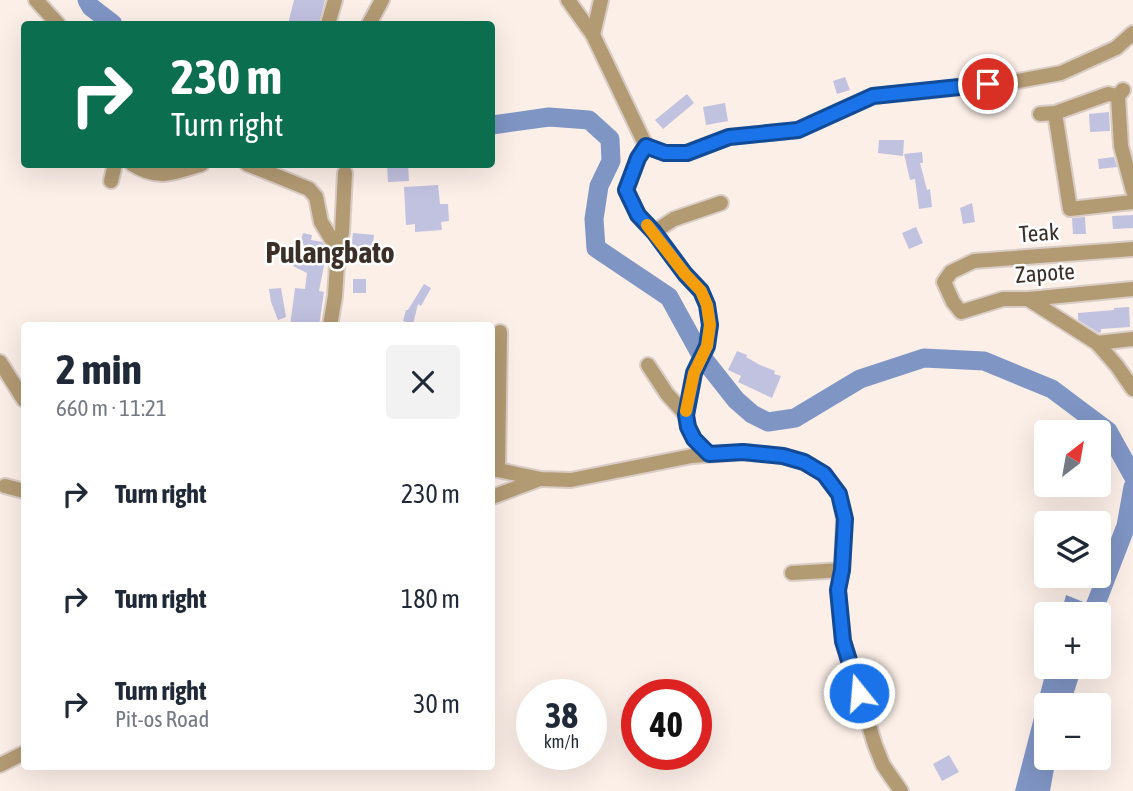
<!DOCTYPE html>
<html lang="en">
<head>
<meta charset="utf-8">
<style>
	:root { --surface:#fff; --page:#f2f2f3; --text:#1f2937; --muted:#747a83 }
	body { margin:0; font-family:"Asap Condensed",sans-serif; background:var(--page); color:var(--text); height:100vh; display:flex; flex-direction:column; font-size:26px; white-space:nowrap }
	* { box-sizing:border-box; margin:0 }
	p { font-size:23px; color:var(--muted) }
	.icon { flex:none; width:38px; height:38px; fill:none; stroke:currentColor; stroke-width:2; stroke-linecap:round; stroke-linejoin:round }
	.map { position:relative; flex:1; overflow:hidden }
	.sheet { position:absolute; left:21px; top:322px; width:474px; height:448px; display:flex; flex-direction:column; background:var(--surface); border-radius:7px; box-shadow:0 7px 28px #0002 }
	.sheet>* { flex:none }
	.guide { position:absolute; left:21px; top:21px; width:474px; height:147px; border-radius:7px; box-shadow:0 7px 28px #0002; background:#0b6e4f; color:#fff; overflow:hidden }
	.needle { width:46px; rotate:31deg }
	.controls { position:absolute; left:1034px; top:420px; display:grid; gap:14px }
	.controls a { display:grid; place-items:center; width:77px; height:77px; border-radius:7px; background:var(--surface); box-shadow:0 7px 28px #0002; font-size:35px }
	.speed { position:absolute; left:516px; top:679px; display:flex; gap:14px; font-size:35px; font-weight:700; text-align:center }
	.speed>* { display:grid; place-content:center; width:91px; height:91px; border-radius:50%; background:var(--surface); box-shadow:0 7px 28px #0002; line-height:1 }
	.speed small { font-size:18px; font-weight:400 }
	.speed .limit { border:10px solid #d22; background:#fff; color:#111 }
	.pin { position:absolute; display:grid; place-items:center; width:60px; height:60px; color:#fff; margin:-30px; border:4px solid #fff; border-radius:50%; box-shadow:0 2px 7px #0007 }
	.me { position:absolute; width:77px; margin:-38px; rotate:343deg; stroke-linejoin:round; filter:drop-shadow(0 0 5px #0008) }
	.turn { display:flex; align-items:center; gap:24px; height:147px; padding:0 35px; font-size:32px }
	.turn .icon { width:91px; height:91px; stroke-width:2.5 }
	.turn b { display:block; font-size:49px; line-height:60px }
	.round { display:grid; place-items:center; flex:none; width:74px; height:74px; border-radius:7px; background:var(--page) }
	.head { display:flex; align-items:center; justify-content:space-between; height:119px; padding:0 35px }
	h1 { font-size:42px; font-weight:700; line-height:52px }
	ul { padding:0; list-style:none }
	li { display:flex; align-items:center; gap:21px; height:105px; padding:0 35px }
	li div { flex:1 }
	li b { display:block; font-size:26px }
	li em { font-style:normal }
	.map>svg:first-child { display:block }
</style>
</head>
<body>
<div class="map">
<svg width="1133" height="791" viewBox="0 0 1133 791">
	<rect width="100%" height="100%" fill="#fcefe8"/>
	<g fill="#7f95c4">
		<polygon points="1066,595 1101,609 1099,616 1099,614 1061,614"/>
		<polygon points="1047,667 1082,667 1070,705 1046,705 1046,758 1056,758 1050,791 1015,791"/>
	</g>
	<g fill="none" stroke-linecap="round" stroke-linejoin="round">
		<g stroke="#7f95c4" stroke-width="19">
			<polyline points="87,0 91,7 113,24"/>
			<polyline points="492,125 549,117 589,120 610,139 611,161 599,186 594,219 596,248 669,297 702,357 736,400 752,414 768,422 795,418 860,379 924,358 984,361 1052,389 1108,431 1133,476"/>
			<polyline points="1092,614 1126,526 1133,487"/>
		</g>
	</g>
	<g fill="#c1c1e0">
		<polygon points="294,0 325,0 319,24 288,24"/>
		<polygon points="845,77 850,90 837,94 833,81"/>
		<polygon points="687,94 694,103 663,129 655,120"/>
		<polygon points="725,103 728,121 706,125 703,107"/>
		<polygon points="1109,112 1110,131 1090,132 1089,114"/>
		<polygon points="879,140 904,140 903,156 878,153"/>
		<polygon points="922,152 923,163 920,163 927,190 930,189 932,207 919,209 915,179 910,180 904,154"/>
		<polygon points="1114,157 1117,167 1099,169 1098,159"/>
		<polygon points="408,164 409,181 388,182 387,165"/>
		<polygon points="438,185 440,204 448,204 449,221 441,222 442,230 415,232 415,224 406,225 404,187"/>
		<polygon points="972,203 975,222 963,224 960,208"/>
		<polygon points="1133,215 1133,228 1113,229 1112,216"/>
		<polygon points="1085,217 1086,234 1073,234 1072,218"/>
		<polygon points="916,227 923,243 909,249 902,233"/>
		<polygon points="303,233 312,235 311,240 322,242 327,250 319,291 324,292 319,326 290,326 295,288 305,289 307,273 293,266 304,244 300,243"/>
		<polygon points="353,233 374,235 372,251 369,251 367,264 356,263 358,249 351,249"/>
		<rect x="353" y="279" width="13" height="14"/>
		<polygon points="424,284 431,288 421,306 418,304 413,324 403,321 406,310 408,310"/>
		<polygon points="281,288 286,317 278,320 271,302 269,289"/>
		<polygon points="1129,307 1130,327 1101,329 1101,332 1099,333 1078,320 1078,313 1114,310 1114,308"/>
		<polygon points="737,351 747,355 746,357 760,365 775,371 774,374 781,376 772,398 738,382 741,376 728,370"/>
		<polygon points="949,755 959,772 942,781 933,764"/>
	</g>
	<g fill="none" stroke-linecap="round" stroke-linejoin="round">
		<g stroke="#d9ccc5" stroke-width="18">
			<g id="minor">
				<polyline points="36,0 58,24"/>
				<polyline points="568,0 593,35 646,146"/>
				<polyline points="328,24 335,0"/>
				<polyline points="369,24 382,0"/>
				<polyline points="593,35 601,0"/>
				<polyline points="1118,96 1121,146 1133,191"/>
				<polyline points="1055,113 1070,209 1133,202"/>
				<polyline points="1040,114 1055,113 1108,94 1118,96 1123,90"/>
				<polyline points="646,146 665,153 687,153 729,137 798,130 873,96 1013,82 1061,73 1116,48 1133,33"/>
				<polyline points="646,146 638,158 626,190 638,215 654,232 685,274 701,291 707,305 710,325 707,346 694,373 686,415 688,427 694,439 709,454"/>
				<path d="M132,164C159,181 174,173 202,164"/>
				<polyline points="247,164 309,189 316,197 321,222 338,250"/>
				<polyline points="111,181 115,164"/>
				<polyline points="654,232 674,219 721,203"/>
				<polyline points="1133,249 974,261 951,272 944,282 953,302 961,312 1003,299 1028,299 1133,289"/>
				<polyline points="1028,299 1097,343 1117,366 1133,389"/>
				<polyline points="330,326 335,296 338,250 342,232 345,173"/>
				<polyline points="1097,343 1133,339"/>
				<polyline points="0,362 24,400"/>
				<polyline points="648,365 667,394 686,415"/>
				<polyline points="492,466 498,470 541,479 571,480 692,456 743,452 783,456 804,462 824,474 839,494 844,519 842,570 838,590 843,641 875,745 883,765 901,791"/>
				<polyline points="498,470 500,332"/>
				<polyline points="5,486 24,491"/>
				<polyline points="492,497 540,479"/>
				<polyline points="792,573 842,570"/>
				<polyline points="0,765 24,753"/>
			</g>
		</g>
		<use href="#minor" stroke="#b29a73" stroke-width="14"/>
	</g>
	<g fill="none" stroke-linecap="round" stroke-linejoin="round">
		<g stroke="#114b97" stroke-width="18">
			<polyline id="route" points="859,693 843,641 838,590 842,570 845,519 839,494 824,474 804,462 783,456 743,452 709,454 694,439 688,427 686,415 694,373 707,346 710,325 707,305 701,291 685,274 654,232 638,215 626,190 638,158 646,146 665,153 687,153 729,137 798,130 873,96 988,84"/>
		</g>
		<use href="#route" stroke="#1a73e8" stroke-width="12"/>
		<polyline stroke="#f59e0b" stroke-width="12" points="647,225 685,274 701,291 707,305 710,325 707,346 694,373 686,411"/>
	</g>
	<g text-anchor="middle" stroke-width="5" stroke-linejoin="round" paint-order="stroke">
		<g font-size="23" fill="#3b2f28" stroke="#fff">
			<text transform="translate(1039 233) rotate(-4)" y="8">Teak</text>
			<text transform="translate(1045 273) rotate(-4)" y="8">Zapote</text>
		</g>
		<g font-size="30" font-weight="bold" fill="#3b2f28" stroke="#fff">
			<text x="330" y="263">Pulangbato</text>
		</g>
	</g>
</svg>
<div class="controls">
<a><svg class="needle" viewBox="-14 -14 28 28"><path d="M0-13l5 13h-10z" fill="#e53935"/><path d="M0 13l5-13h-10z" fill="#747a83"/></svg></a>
<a><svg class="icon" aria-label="layers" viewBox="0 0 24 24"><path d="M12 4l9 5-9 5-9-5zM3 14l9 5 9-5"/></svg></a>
<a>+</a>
<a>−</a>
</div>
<div class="speed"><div>38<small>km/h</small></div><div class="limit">40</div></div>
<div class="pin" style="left:988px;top:84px;background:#d93025"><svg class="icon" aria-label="arrive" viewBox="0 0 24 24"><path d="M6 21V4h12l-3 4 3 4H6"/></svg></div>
<svg class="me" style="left:859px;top:693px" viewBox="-20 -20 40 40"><circle r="17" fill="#1a73e8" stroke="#fff" stroke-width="3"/><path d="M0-11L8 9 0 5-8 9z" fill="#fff"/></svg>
<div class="guide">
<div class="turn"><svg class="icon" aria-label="right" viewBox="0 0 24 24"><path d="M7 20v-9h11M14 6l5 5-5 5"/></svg><div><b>230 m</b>Turn right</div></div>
</div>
<section class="sheet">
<div class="head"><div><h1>2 min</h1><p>660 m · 11:21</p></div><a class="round"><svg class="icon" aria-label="close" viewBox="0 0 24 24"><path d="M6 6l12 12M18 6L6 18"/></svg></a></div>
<ul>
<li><svg class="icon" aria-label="right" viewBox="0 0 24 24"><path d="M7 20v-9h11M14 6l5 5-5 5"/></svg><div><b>Turn right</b></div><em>230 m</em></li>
<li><svg class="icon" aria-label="right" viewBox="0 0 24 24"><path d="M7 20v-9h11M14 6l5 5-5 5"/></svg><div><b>Turn right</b></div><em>180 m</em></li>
<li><svg class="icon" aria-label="right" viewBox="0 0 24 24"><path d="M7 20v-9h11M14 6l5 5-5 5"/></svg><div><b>Turn right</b><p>Pit-os Road</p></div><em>30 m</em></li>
</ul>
</section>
</div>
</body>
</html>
